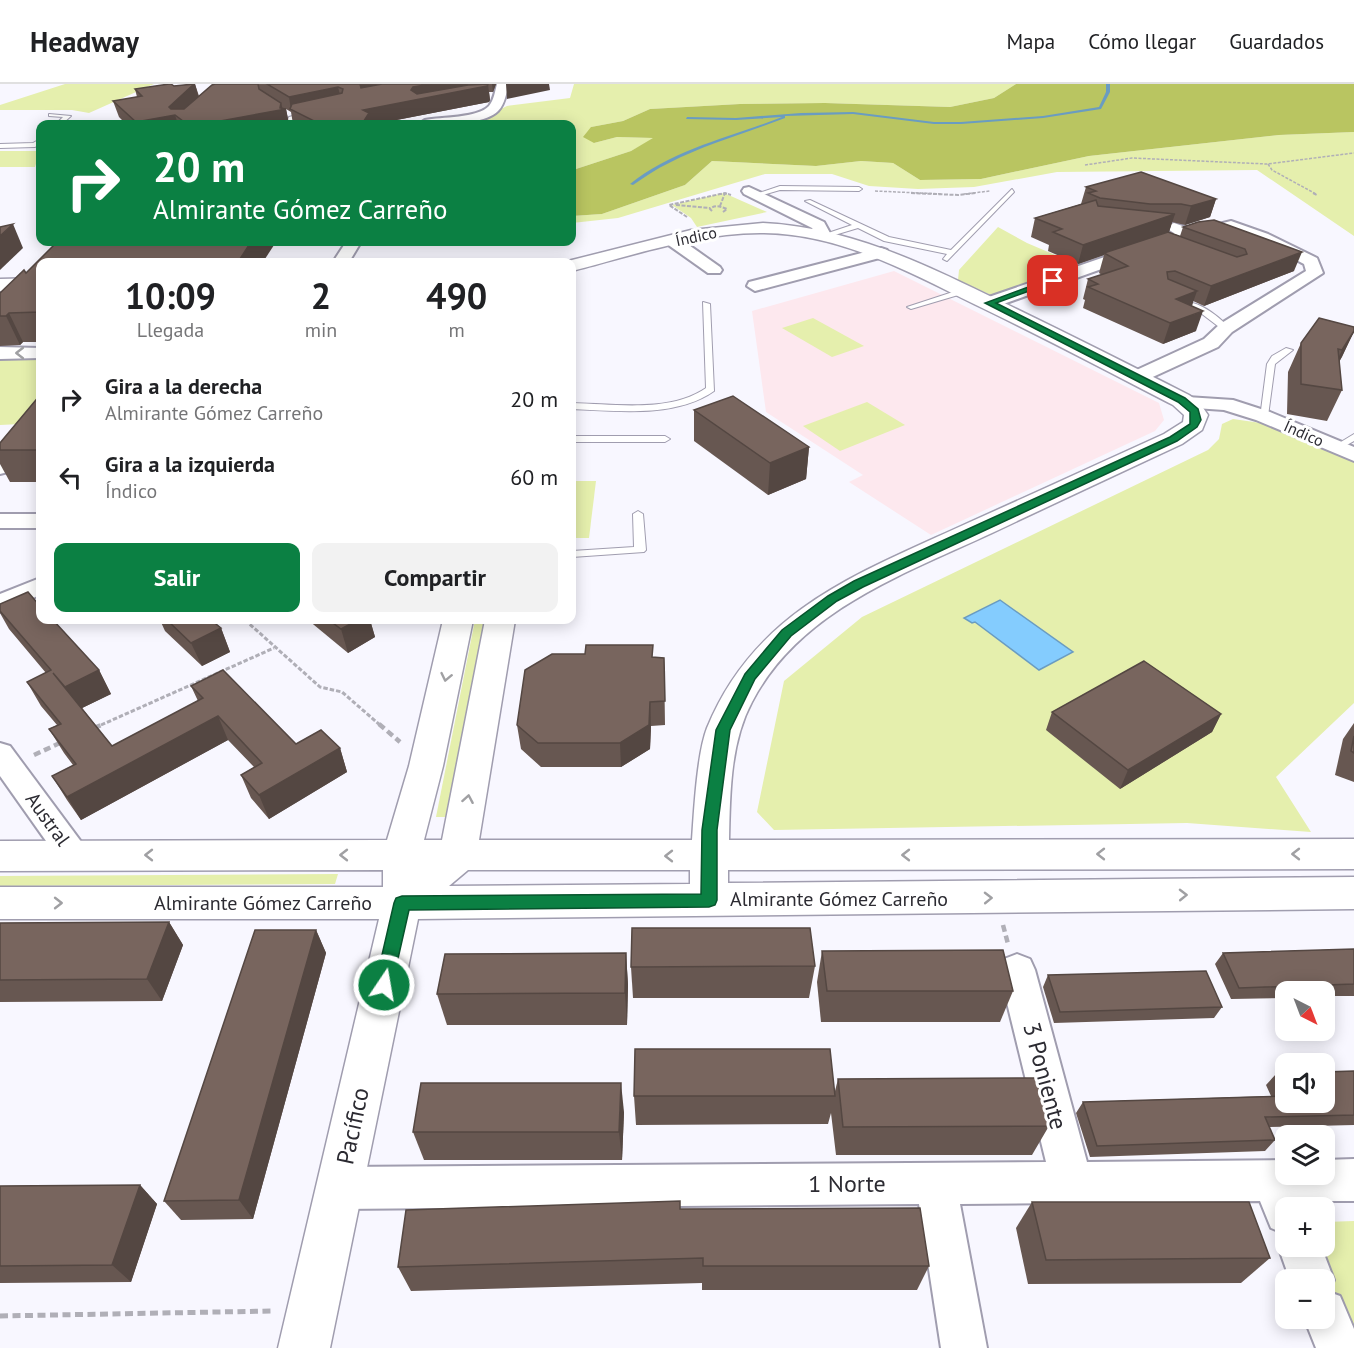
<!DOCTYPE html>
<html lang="es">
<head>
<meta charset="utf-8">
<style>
	:root { --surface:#fff; --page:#f2f2f2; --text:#202124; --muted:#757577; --line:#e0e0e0; --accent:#0b8043 }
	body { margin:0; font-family:"PT Sans",sans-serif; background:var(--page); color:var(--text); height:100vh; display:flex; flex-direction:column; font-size:22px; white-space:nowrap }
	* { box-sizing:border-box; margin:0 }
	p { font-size:20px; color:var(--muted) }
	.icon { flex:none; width:33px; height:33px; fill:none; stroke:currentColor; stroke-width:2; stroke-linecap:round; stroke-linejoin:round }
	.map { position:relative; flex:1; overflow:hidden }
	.panel { position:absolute; left:36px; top:174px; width:540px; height:366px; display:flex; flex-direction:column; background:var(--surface); border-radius:12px; box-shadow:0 3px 15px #0003 }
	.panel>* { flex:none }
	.guide { position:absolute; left:36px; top:36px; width:540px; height:126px; border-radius:12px; box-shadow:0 3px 15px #0003; background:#0b8043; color:#fff; overflow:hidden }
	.needle { width:39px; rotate:138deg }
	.fabs { position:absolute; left:1275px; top:897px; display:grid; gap:12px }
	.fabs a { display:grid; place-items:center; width:60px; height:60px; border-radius:12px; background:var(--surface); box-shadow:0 3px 15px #0003; font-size:30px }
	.pin { position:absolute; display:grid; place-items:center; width:51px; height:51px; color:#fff; margin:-26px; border-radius:12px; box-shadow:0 3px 9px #0006 }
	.me { position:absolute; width:66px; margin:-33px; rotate:12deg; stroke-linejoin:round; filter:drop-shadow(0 0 4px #0008) }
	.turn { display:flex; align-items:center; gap:21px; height:126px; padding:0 18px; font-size:27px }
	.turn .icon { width:78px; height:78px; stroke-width:2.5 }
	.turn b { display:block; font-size:42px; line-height:51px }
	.eta { display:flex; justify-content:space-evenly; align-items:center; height:102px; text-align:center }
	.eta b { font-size:36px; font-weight:800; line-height:42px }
	.cta { display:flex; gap:12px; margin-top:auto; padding:12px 18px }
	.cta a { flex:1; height:69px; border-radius:12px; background:var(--accent); color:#fff; font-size:24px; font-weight:800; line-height:69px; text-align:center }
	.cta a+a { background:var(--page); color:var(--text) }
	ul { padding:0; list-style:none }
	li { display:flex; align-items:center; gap:18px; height:78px; padding:0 18px }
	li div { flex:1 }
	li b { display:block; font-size:22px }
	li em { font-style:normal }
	header { display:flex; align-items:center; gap:36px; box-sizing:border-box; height:84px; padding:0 30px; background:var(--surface); border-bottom:2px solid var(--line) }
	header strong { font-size:28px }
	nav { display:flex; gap:33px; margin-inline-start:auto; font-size:21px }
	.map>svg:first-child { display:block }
</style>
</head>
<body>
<header>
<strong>Headway</strong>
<nav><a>Mapa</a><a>Cómo llegar</a><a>Guardados</a></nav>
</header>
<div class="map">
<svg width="1354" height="1264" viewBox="0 0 1354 1264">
	<rect width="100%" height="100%" fill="#f8f7ff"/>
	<polygon fill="#fde8ee" points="894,187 1159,319 1164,336 1155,347 931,451 849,398 863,391 766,328 752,227"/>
	<g fill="#e5efad">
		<polygon points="65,0 154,0 89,29 72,26 0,26 0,21"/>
		<polygon points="574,0 1016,0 994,14 950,23 825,19 740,20 650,25 623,37 591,43 594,59 617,53 655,54 631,67 576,85 572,92 572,40 436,40 491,30 507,22 570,14"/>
		<polygon points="1354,48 1354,152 1257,86 1057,88 974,103 918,105 869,102 832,90 765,90 618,134 572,139 572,132 602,130 685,101 712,77 816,82 861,77 893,79 920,96 981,95 1089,72 1279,51"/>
		<polygon points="0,67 40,67 35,83 0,83"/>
		<polygon points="724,109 767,128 697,143 691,134 672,121"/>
		<polygon points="998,143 1027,159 1081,182 993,212 958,196 959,186"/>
		<polygon points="813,234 864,262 832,273 782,244"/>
		<polygon points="0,275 40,275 40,317 21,340 0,341"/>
		<polygon points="867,318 905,341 840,367 803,342"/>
		<polygon points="1233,335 1261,339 1354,378 1354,619 1276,693 1311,748 1187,739 774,746 757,728 784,597 862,533 1208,366 1219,355 1222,340"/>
		<polygon points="572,397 596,397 589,454 572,454"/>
		<polygon points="475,536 486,536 449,733 436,733"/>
		<polygon points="338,790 335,800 0,802 0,792"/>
		<polygon points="1354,1137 1354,1260 1314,1163 1324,1162 1325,1138"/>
	</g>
	<polygon fill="#b9c561" points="1016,0 1354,0 1354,48 1279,51 1089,72 981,95 920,96 893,79 861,77 816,82 712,77 685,101 602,130 572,132 572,92 576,85 631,67 653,54 617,53 594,59 583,53 591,43 623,37 650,25 740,20 825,19 950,23 994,14"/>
	<polygon fill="#84ccfe" stroke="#6a9cc1" stroke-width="1.5" points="1000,516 1073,568 1039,586 975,538 972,539 964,534"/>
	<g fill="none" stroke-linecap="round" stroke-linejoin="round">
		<path fill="#6a9cc1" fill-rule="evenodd" d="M1106,0H1110V8L1101,25L1043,34L961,40H934L853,30L785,32V34C747,49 706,60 669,79C656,85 645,93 633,101L630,100C673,65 731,53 782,33L736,36L686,35L687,33L736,34L801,29L853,28L934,38H961L1043,32L1099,23L1106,8Z"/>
		<g stroke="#a09daf" stroke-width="2">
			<g id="lane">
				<polygon points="308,28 310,31 294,35 292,40 286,40 289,33"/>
				<polygon points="49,30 71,32 62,40 56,40 63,33 49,32"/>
				<polygon points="40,55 40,60 35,63 0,64 0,60 33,59"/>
				<polygon points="780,102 859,103 862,105 859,107 780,106 756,113 753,111"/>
				<polygon points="1012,105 1014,108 947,177 943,175 947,170 884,157 858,144 828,153 828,149 852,141 805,117 810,116 889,153 951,166"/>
				<polygon points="962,205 966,207 965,209 911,225 907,223"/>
				<path d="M703,218L710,220L714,307C676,334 617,327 572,325V319C614,320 670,329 706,304Z"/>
				<path d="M1184,218C1200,217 1219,233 1230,244L1223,246L1202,230L1184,222Z"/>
				<polygon points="1286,264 1293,266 1275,280 1268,332 1260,334 1267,280 1272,272"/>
				<polygon points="1354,350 1354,357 1336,367 1331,364"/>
				<polygon points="572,352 665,352 670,355 665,358 572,358"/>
				<polygon points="638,427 643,430 646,466 644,468 572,473 572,467 634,463 633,430"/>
			</g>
		</g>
		<g stroke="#a09daf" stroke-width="4">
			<g id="street">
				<path d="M497,0H509C506,9 505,20 498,27C484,41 438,42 419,40L425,36C441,33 478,34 489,22C494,16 495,7 497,0Z"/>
				<polygon points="749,103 824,138 830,149 827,152 817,152 812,144 744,110 742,107 744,104"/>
				<path d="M1231,137L1268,150L1317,174L1323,189L1232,248L1218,263L1144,297H1130L1127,293L1130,289L1204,255L1220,240L1306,187L1304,180C1283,169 1254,150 1231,147C1219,146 1207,155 1194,152L995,223H983L980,219L983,215L1174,149L1166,144L1169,141L1174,139L1194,146Z"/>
				<polygon points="673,152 679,154 720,183 722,186 720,189 708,189 667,160 665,157"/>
				<polygon points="346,158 361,158 349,178 333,178"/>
				<polygon points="881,164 887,166 889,169 887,172 755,207 747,202 749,198"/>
				<polygon points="0,263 40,264 40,274 0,275"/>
				<polygon points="1187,313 1233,316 1270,328 1354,363 1354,377 1256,336 1224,326 1180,323 1177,319 1180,315"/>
				<polygon points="40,324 40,343 8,388 0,390 0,368 33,326"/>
				<rect x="0" y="430" width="40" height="14"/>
				<polygon points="40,494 40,511 0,528 0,510"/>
				<polygon points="0,659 10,662 85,763 90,772 85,781 74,785 63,781 0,692"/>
				<polygon points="1017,870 1030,875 1035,886 1087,1078 1286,1076 1286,1090 1324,1090 1324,1076 1354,1075 1354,1117 1302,1117 1305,1124 1286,1124 1286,1162 1321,1162 1334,1196 1329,1208 1340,1212 1354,1245 1354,1264 1316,1264 1304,1234 1324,1234 1324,1196 1290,1196 1278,1162 1283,1149 1271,1144 1260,1117 960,1120 987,1264 941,1264 919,1120 339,1125 324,1119 318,1104 324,1089 339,1083 1046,1078 999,886 1004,875"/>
			</g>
		</g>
		<g stroke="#a09daf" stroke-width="3">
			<g id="secondary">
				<path d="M763,139C849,143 924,180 1000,217C1064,248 1126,279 1189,311L1199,318L1208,331L1202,346L1182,360C1118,390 1055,419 992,449C904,490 800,526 752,618C730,659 730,711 729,756L1354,755V785L728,786V799L1354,793V825L418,835L330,1264H278L379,835H0V803H383V786L0,787V757L387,756L409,682L443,536H473L443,682L424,756H442L485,536H515L479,756H692C694,727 697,670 707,644C756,524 862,488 970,438C1035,409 1100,379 1164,350L1183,338L1184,331L1173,321C1107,287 1041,252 974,220C907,187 840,150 764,149C699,148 635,171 572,187V178H564L691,146ZM468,786H690V800L449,802Z"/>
				<polygon points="40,194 40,206 0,207 0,195"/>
			</g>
		</g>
		<g stroke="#b0afb7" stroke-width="1.5" stroke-dasharray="3 1.5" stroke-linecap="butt">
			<polyline points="1268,80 1272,86 1316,110"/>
			<polyline points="1085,81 1132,74 1267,80 1354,69"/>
			<polyline points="875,107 942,110"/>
			<polyline points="719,110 729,110"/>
			<polyline points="964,110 990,107"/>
		</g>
		<g stroke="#b0afb7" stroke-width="2" stroke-dasharray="4 1.5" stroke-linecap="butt">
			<polyline points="911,109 958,111 976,109"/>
			<polyline points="1313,109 1317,111"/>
			<polyline points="676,121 710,124"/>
			<polyline points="720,122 725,109"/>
			<path d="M712,127L710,125C715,120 721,123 727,125L723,128"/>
			<polyline points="687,133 669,121 725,109 731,111"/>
		</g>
		<g stroke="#b0afb7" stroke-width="3" stroke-dasharray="4.5 2" stroke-linecap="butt">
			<polyline points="245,536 320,603 342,608 380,641"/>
			<polyline points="101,641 274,564"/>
		</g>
		<g stroke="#b0afb7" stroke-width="4.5" stroke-dasharray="7 4" stroke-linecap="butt">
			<polyline points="379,640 400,658"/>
			<polyline points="94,644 104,640"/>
			<polyline points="34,671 62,658"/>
			<polyline points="1003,841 1008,860"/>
		</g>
		<polyline stroke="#b0afb7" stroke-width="5" stroke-dasharray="8 4.5" stroke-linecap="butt" points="0,1232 272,1227"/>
		<use href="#lane" fill="#fff" fill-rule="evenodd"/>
		<use href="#street" fill="#fff" fill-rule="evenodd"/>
		<use href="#secondary" fill="#fff" fill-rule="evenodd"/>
	</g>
	<g fill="#675751">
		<polygon points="195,0 199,12 215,0 496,0 493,8 489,8 490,16 489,18 376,40 293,40 291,28 286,25 289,40 126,40 119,33 113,17 137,13 135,5"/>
		<polygon points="1086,103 1216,115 1210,133 1185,141 1172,138 1169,148 1180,152 1183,143 1198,138 1294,187 1204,222 1193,217 1192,222 1196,247 1163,260 1083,224 1085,216 1083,215 1088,195 1102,191 1099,189 1104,171 1078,180 1048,167 1049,161 1031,153 1035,134 1081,120"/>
		<polygon points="40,178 40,258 23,258 20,261 0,262 0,209"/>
		<polygon points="1354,243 1354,248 1339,278 1342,306 1327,337 1287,330 1288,288 1301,259"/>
		<polygon points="40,311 40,398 10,398 0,380 0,359"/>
		<polygon points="694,326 809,363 806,395 768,411 694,357"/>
		<polygon points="0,520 99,586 111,610 82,624 112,662 198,617 191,602 296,660 340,664 347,688 269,735 251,714 241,691 254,683 228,656 81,736 67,716 52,692 73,681 64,669 49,645 57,641 41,622 27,598 46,589 9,545 0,529"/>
		<polygon points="160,536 211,536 221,544 230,568 202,582 165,547"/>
		<polygon points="308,536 370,536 375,553 348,569"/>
		<polygon points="653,573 664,574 665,641 651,642 650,665 621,683 541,683 521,665 517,641"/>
		<polygon points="1052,628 1221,630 1212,648 1120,705 1046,646"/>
		<polygon points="1354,639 1354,698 1335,691 1343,655"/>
		<polygon points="169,838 183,861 162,917 0,918 0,839"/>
		<polygon points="316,846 326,869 253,1135 181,1136 164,1117"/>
		<polygon points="1354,865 1354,912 1324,912 1324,908 1286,908 1286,914 1231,915 1215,880 1223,869"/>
		<polygon points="822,867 1013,907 1000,938 821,938 817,898"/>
		<polygon points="626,869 628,901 627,941 447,941 437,910"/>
		<polygon points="815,882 809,914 633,914 631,883"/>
		<polygon points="1048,891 1222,923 1214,934 1054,939 1043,903"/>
		<polygon points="1354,987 1354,1041 1269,1043 1275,1056 1265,1067 1090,1073 1076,1029 1083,1018 1271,1012 1266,1001 1276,990"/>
		<polygon points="838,995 1049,1042 1032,1071 836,1071 831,1029 828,1040 636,1041 634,1012 835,1007"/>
		<polygon points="624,1028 622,1076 424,1076 413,1048"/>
		<polygon points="140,1101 157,1120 131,1198 0,1199 0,1102"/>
		<polygon points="1032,1118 1270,1174 1241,1199 1028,1200 1016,1144"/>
		<polygon points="680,1125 929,1182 917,1206 702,1206 702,1199 411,1207 398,1183"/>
	</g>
	<g fill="#544742">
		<polygon points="194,0 195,0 199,15 175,31 178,40 137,40 136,38 169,23"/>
		<polygon points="360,0 394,0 362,15"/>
		<polygon points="431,0 468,0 469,5 488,0 490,16 489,18 376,40 362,40 363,26 411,6 413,3"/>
		<polygon points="492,0 496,0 493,8"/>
		<polygon points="506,0 549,0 550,6 507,15"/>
		<polygon points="338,3 342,19 291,26 289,13"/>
		<polygon points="281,19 283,26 286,25 289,40 204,40 280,24"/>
		<polygon points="1216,115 1210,133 1185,141 1191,122"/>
		<polygon points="1175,130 1169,148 1104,169 1104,171 1078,180 1083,161"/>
		<polygon points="13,140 23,164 0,186 0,152"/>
		<polygon points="251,158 276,158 263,178 238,178"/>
		<polygon points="1302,168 1294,187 1204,222 1211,202"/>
		<polygon points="1197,207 1190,227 1176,215"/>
		<polygon points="1203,227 1196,247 1163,260 1170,239"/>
		<polygon points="9,229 23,258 20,261 6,232"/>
		<polygon points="1354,247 1342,273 1328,296 1342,266"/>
		<polygon points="809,363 806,395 768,411 770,379"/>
		<polygon points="358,536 370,536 375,553 348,569 341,545"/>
		<polygon points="221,544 230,568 202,582 191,559"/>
		<polygon points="99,586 111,610 78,626 65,603"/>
		<polygon points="650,618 651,642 650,665 621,683 620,659"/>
		<polygon points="1221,630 1212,648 1120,705 1128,686"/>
		<polygon points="218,632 228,656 81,736 67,713"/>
		<polygon points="340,664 347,688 269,735 259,711"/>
		<polygon points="169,838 183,861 162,917 147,895"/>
		<polygon points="316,846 326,869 253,1135 239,1116"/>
		<polygon points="626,869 628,901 627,941 625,909"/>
		<polygon points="621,999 624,1028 622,1076 619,1048"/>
		<polygon points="140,1101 157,1120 131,1198 112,1181"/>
	</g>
	<g fill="#78655e" stroke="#544742" stroke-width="1.5">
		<polygon points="169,0 171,0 174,2 194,0 169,23 171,25 184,25 212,1 215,0 258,0 259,5 281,19 280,24 286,25 204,40 187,40 175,31 136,38 113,17 142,12 135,5"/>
		<polygon points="267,0 360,0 361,4 382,0 431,0 413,3 411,6 417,10 468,1 488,0 487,2 363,26 369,29 362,40 320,40 290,25 292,20 342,9 343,5 338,3 289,13"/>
		<polygon points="1141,88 1216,115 1191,122 1181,120 1150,120 1100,114 1088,109 1096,107 1086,103"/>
		<polygon points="1096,116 1098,122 1175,130 1083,161 1053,148 1062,145 1035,134"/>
		<polygon points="1214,136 1302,168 1211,202 1175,187 1167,188 1168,195 1197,207 1176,215 1203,227 1170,239 1088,203 1098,200 1088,195 1128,182 1104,169 1168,148 1237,173 1247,170 1245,165 1183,143 1198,138"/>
		<polygon points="13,140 0,152 0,143"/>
		<polygon points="57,158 251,158 238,178 40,178 40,228 9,229 6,232 0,232 0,209 24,186 26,189"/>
		<polygon points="1319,234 1354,243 1354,247 1342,266 1338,265 1342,306 1301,300 1301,259"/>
		<polygon points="40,311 40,366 0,366 0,359"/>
		<polygon points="733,312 809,363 770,379 694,326"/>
		<polygon points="28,508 40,522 40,536 53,536 99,586 65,603 53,589 112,662 203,614 191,602 223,586 296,660 321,646 340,664 259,711 241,691 262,679 218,632 67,713 52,692 76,680 49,645 61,640 27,598 51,586 0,527 0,520"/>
		<polygon points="167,536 211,536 221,544 191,559"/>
		<polygon points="329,536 358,536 341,545"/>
		<polygon points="586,561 653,561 652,573 664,574 665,617 650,618 649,641 620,659 538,659 517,641 525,586 552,570 585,570"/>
		<polygon points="1144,577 1221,630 1128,686 1052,628"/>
		<polygon points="1354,652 1354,669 1351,667"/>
		<polygon points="169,838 147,895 0,896 0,839"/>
		<polygon points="632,844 810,844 815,882 631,883"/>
		<polygon points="255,846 316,846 239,1116 164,1117"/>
		<polygon points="1354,865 1354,900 1239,904 1223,869"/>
		<polygon points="1003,866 1013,907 827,907 822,867"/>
		<polygon points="626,869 625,909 437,910 445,870"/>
		<polygon points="1206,887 1222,923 1060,928 1048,891"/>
		<polygon points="635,965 830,965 835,1012 634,1012"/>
		<polygon points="1354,987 1354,1031 1265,1033 1275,1056 1097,1062 1083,1018 1286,1012 1286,1018 1324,1018 1324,988"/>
		<polygon points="1276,990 1286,990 1286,1012"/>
		<polygon points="1036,994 1049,1042 843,1043 838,995"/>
		<polygon points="421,999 621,999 619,1048 413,1048"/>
		<polygon points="140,1101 112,1181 0,1182 0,1102"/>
		<polygon points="680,1117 680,1125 920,1124 929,1182 703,1182 703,1174 398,1183 406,1126"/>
		<polygon points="1032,1118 1249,1118 1270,1174 1046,1176"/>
	</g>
	<defs><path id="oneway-chevron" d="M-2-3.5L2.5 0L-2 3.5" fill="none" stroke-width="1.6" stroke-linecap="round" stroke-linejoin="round" transform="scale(1.5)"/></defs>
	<g stroke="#a0a0a3">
		<use href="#oneway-chevron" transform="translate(20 269) rotate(180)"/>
		<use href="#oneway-chevron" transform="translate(446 593) rotate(102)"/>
		<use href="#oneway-chevron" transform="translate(468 715) rotate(-80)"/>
		<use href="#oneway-chevron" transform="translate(1101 770) rotate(180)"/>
		<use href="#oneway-chevron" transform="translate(1296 770) rotate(180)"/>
		<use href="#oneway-chevron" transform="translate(149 771) rotate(180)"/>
		<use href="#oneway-chevron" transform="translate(344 771) rotate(180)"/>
		<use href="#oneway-chevron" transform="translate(906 771) rotate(180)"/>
		<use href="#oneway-chevron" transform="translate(669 772) rotate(180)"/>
		<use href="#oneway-chevron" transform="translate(1183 811) rotate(-1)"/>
		<use href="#oneway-chevron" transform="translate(988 814) rotate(-1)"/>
		<use href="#oneway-chevron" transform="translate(58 819)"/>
	</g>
	<polygon fill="#0b8043" stroke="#07532c" stroke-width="1.5" points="1050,195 1057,197 996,219 1185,314 1198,325 1201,336 1197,343 1177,357 863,503 837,517 791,552 755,595 730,646 717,746 717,816 715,821 709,823 409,826 392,901 390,906 384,909 378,906 375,901 394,819 396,814 402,812 701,810 702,746 716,646 745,590 782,546 828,512 854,497 1170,353 1190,340 1190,328 1178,318 985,219"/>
	<g text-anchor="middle" stroke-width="6" stroke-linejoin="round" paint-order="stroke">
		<g font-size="16" fill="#2c2b32" stroke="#fff">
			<text transform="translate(696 152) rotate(-12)" y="6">Índico</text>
			<text transform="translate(1304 349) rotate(24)" y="6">Índico</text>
		</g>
		<g font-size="20" fill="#2c2b32" stroke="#fff">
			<text transform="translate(48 735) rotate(54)" y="7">Austral</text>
			<text x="839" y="822">Almirante Gómez Carreño</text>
			<text x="263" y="826">Almirante Gómez Carreño</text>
		</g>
		<g font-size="24" fill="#2c2b32" stroke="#fff">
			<text transform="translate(1045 992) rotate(75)" y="8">3 Poniente</text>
			<text transform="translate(353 1042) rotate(-78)" y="8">Pacífico</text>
			<text x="847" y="1108">1 Norte</text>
		</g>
	</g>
</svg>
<div class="fabs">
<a><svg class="needle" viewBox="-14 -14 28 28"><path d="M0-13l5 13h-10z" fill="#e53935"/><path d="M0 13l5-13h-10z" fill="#757577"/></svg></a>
<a><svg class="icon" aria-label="sound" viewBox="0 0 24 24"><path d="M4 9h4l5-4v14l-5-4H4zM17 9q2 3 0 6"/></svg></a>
<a><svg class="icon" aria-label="layers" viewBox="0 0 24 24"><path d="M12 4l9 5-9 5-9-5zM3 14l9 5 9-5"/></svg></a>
<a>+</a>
<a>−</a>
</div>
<div class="pin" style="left:1053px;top:197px;background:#d93025"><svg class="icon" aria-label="arrive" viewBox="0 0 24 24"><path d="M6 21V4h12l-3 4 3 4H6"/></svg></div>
<svg class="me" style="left:384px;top:901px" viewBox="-20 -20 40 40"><circle r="17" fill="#0b8043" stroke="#fff" stroke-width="3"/><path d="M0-11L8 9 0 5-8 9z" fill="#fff"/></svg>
<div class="guide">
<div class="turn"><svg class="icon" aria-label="right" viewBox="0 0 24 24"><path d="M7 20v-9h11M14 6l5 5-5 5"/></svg><div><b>20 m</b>Almirante Gómez Carreño</div></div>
</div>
<section class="panel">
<div class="eta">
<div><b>10:09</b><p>Llegada</p></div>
<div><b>2</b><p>min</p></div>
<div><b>490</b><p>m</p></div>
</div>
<ul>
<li><svg class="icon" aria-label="right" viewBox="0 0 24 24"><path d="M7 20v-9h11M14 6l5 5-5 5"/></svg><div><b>Gira a la derecha</b><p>Almirante Gómez Carreño</p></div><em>20 m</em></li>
<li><svg class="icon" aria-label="left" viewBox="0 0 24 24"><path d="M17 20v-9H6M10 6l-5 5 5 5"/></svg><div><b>Gira a la izquierda</b><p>Índico</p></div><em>60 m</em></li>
</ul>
<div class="cta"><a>Salir</a><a>Compartir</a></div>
</section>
</div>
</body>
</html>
